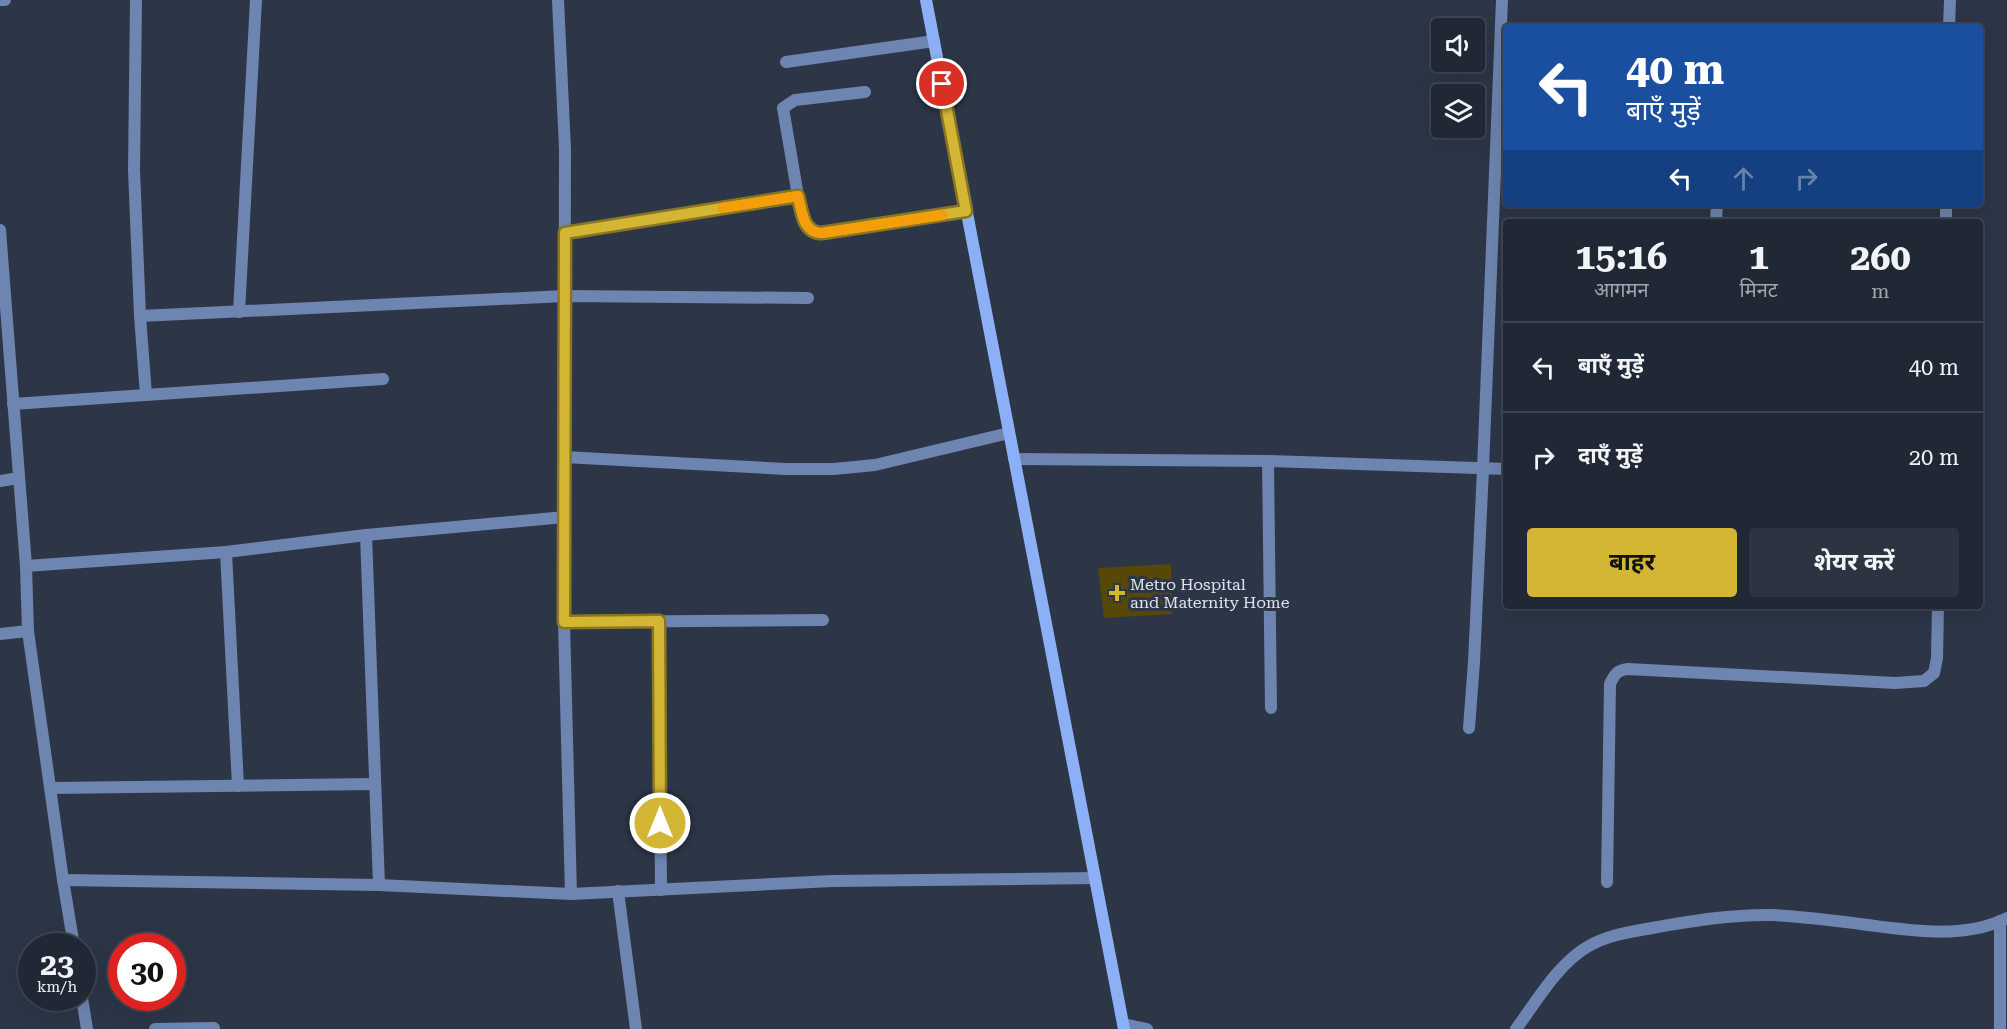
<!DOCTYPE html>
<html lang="hi">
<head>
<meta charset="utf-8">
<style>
	:root { --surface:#212835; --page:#2d3441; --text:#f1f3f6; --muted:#a2a6ad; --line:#3e4450; --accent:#d4b635 }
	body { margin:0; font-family:"Roboto Serif","Noto Sans Devanagari",serif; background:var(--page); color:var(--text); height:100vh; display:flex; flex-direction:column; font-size:22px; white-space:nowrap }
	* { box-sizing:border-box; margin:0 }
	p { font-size:20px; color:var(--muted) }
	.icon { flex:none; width:33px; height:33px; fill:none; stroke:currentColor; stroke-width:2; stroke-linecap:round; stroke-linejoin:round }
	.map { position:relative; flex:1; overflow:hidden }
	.details { position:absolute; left:1503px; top:219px; width:480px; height:390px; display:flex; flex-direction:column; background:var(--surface); border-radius:6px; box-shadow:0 6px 24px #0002,0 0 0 2px var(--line) }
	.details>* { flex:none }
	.banner { position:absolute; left:1503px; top:24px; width:480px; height:183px; border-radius:6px; box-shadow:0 6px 24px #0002,0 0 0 2px var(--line); background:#1a4fa0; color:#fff; overflow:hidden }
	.controls { position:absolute; left:1431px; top:18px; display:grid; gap:12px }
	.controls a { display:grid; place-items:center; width:54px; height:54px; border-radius:6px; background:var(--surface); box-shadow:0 6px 24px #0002,0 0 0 2px var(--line); font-size:30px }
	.speed { position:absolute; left:18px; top:933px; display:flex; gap:12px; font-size:30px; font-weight:700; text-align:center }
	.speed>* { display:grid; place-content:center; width:78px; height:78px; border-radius:50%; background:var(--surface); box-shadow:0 6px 24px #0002,0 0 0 2px var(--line); line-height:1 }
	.speed small { font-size:15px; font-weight:400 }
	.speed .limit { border:9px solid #d22; background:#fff; color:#111 }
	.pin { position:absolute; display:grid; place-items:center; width:51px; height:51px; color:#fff; margin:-26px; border:3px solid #fff; border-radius:50%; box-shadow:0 2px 6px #0007 }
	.me { position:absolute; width:66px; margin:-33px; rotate:0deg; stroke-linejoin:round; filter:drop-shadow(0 0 4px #0008) }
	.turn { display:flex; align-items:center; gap:21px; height:126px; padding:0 24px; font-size:27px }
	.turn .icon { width:78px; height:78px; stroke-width:2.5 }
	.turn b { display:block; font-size:42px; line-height:51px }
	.lanes { display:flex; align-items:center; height:57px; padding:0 24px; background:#0003; justify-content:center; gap:30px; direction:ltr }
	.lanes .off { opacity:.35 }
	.eta { display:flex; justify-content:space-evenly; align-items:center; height:102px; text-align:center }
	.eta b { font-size:36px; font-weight:700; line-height:42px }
	.cta { display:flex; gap:12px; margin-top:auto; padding:12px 24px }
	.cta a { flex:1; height:69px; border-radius:6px; background:var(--accent); color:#111; font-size:24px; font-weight:700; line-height:69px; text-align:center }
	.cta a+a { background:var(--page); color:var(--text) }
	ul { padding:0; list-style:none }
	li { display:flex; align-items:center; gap:18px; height:90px; padding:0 24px; border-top:2px solid var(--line) }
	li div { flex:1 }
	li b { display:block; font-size:22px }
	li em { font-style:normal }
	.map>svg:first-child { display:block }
</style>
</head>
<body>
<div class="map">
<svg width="2007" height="1029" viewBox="0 0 2007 1029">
	<rect width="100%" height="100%" fill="#2c3647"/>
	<polygon fill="#574808" points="1171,564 1172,614 1104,618 1098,568"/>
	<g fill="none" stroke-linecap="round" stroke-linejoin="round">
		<polyline stroke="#6d85b0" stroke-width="12" points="786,62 934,41"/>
		<g stroke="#6d85b0" stroke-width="12">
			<polyline points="0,0 5,0"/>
			<polyline points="136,0 134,170 140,316 146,395"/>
			<polyline points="558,0 565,149 564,622 571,894"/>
			<polyline points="1949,27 1950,0"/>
			<polyline points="798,196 783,108 795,100 865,92"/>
			<polyline points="1716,222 1717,204"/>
			<polyline points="1946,222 1946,204"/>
			<polyline points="0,230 26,566"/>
			<path d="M565,233L798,196C802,212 803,232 822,233L966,211"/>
			<polyline points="239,312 256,0"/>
			<polyline points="140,316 565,296 808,298"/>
			<polyline points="13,404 383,379"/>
			<polyline points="564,457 785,469 834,469 875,465 1009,433"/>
			<polyline points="1014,459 1268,461 1506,469"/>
			<polyline points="1268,461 1271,708"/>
			<polyline points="0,481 19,478"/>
			<polyline points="366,535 379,885"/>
			<polyline points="226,552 238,786"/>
			<polyline points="659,621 661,890"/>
			<polyline points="564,622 823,620"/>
			<polyline points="28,631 63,880 74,946"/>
			<polyline points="0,634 28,631 26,566 226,552 366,535 565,517"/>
			<polyline points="1469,728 1474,662 1483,469 1502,0"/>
			<polyline points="51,788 375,784"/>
			<polyline points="63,880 379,885 571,894 832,881 1095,878"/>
			<path d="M1607,882L1610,684C1614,675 1617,670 1628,669L1895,683L1924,681L1934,673L1937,658L1938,606"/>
			<polyline points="618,891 636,1029"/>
			<polyline points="82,998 87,1029"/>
			<polyline points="1123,1024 1147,1029"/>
			<polyline points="155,1029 214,1028"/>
			<path d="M1516,1029C1537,1001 1556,966 1587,947C1607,935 1629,932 1652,928C1691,921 1733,914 1773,915C1805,917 1837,921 1868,925C1913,931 1965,939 2007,918"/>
			<polyline points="2000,1029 2000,921"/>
		</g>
		<polyline stroke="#8bb0f5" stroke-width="12" points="926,0 1124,1029"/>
	</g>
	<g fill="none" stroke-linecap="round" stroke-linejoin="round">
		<g stroke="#8a7622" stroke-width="15">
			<path id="route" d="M660,823L659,621L564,622L565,233L798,196C802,212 803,233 822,233L966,211L942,84"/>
		</g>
		<use href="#route" stroke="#d4b635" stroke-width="10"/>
		<path stroke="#f59e0b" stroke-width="10" d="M722,208L798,196C802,212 803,233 822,233L943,215"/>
	</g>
	<path fill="#d4b635" stroke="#2c3647" stroke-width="2" d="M1114 584h6v6h6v6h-6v6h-6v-6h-6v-6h6z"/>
	<g text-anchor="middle" stroke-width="6" stroke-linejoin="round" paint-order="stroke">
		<g font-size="16" fill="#dee4ef" stroke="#2c3647" text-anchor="start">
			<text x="1130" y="590">Metro Hospital<tspan x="1130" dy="18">and Maternity Home</tspan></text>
		</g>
	</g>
</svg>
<div class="controls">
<a><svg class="icon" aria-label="sound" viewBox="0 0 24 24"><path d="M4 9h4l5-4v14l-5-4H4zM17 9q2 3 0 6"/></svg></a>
<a><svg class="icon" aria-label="layers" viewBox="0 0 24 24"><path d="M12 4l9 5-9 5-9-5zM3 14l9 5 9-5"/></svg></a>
</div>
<div class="speed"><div>23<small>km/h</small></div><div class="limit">30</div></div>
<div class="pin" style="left:942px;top:84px;background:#d93025"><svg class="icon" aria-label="arrive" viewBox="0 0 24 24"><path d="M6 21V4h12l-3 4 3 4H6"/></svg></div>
<svg class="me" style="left:660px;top:823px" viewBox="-20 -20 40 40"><circle r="17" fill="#d4b635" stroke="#fff" stroke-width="3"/><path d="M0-11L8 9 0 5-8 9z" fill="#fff"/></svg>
<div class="banner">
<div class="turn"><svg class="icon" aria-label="left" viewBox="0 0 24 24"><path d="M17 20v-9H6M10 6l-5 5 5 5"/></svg><div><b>40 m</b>बाएँ मुड़ें</div></div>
<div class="lanes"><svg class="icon" aria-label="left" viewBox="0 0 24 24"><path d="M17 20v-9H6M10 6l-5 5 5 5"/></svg><svg class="icon off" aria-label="ahead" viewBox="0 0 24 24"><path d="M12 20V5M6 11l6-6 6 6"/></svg><svg class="icon off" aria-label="right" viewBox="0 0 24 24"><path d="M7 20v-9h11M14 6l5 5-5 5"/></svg></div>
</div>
<section class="details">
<div class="eta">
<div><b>15:16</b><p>आगमन</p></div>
<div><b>1</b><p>मिनट</p></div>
<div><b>260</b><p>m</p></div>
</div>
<ul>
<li><svg class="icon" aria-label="left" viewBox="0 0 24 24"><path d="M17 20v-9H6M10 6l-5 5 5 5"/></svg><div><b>बाएँ मुड़ें</b></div><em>40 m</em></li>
<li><svg class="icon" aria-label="right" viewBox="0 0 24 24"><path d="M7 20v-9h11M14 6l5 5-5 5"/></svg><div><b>दाएँ मुड़ें</b></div><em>20 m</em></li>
</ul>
<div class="cta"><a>बाहर</a><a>शेयर करें</a></div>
</section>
</div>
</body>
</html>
